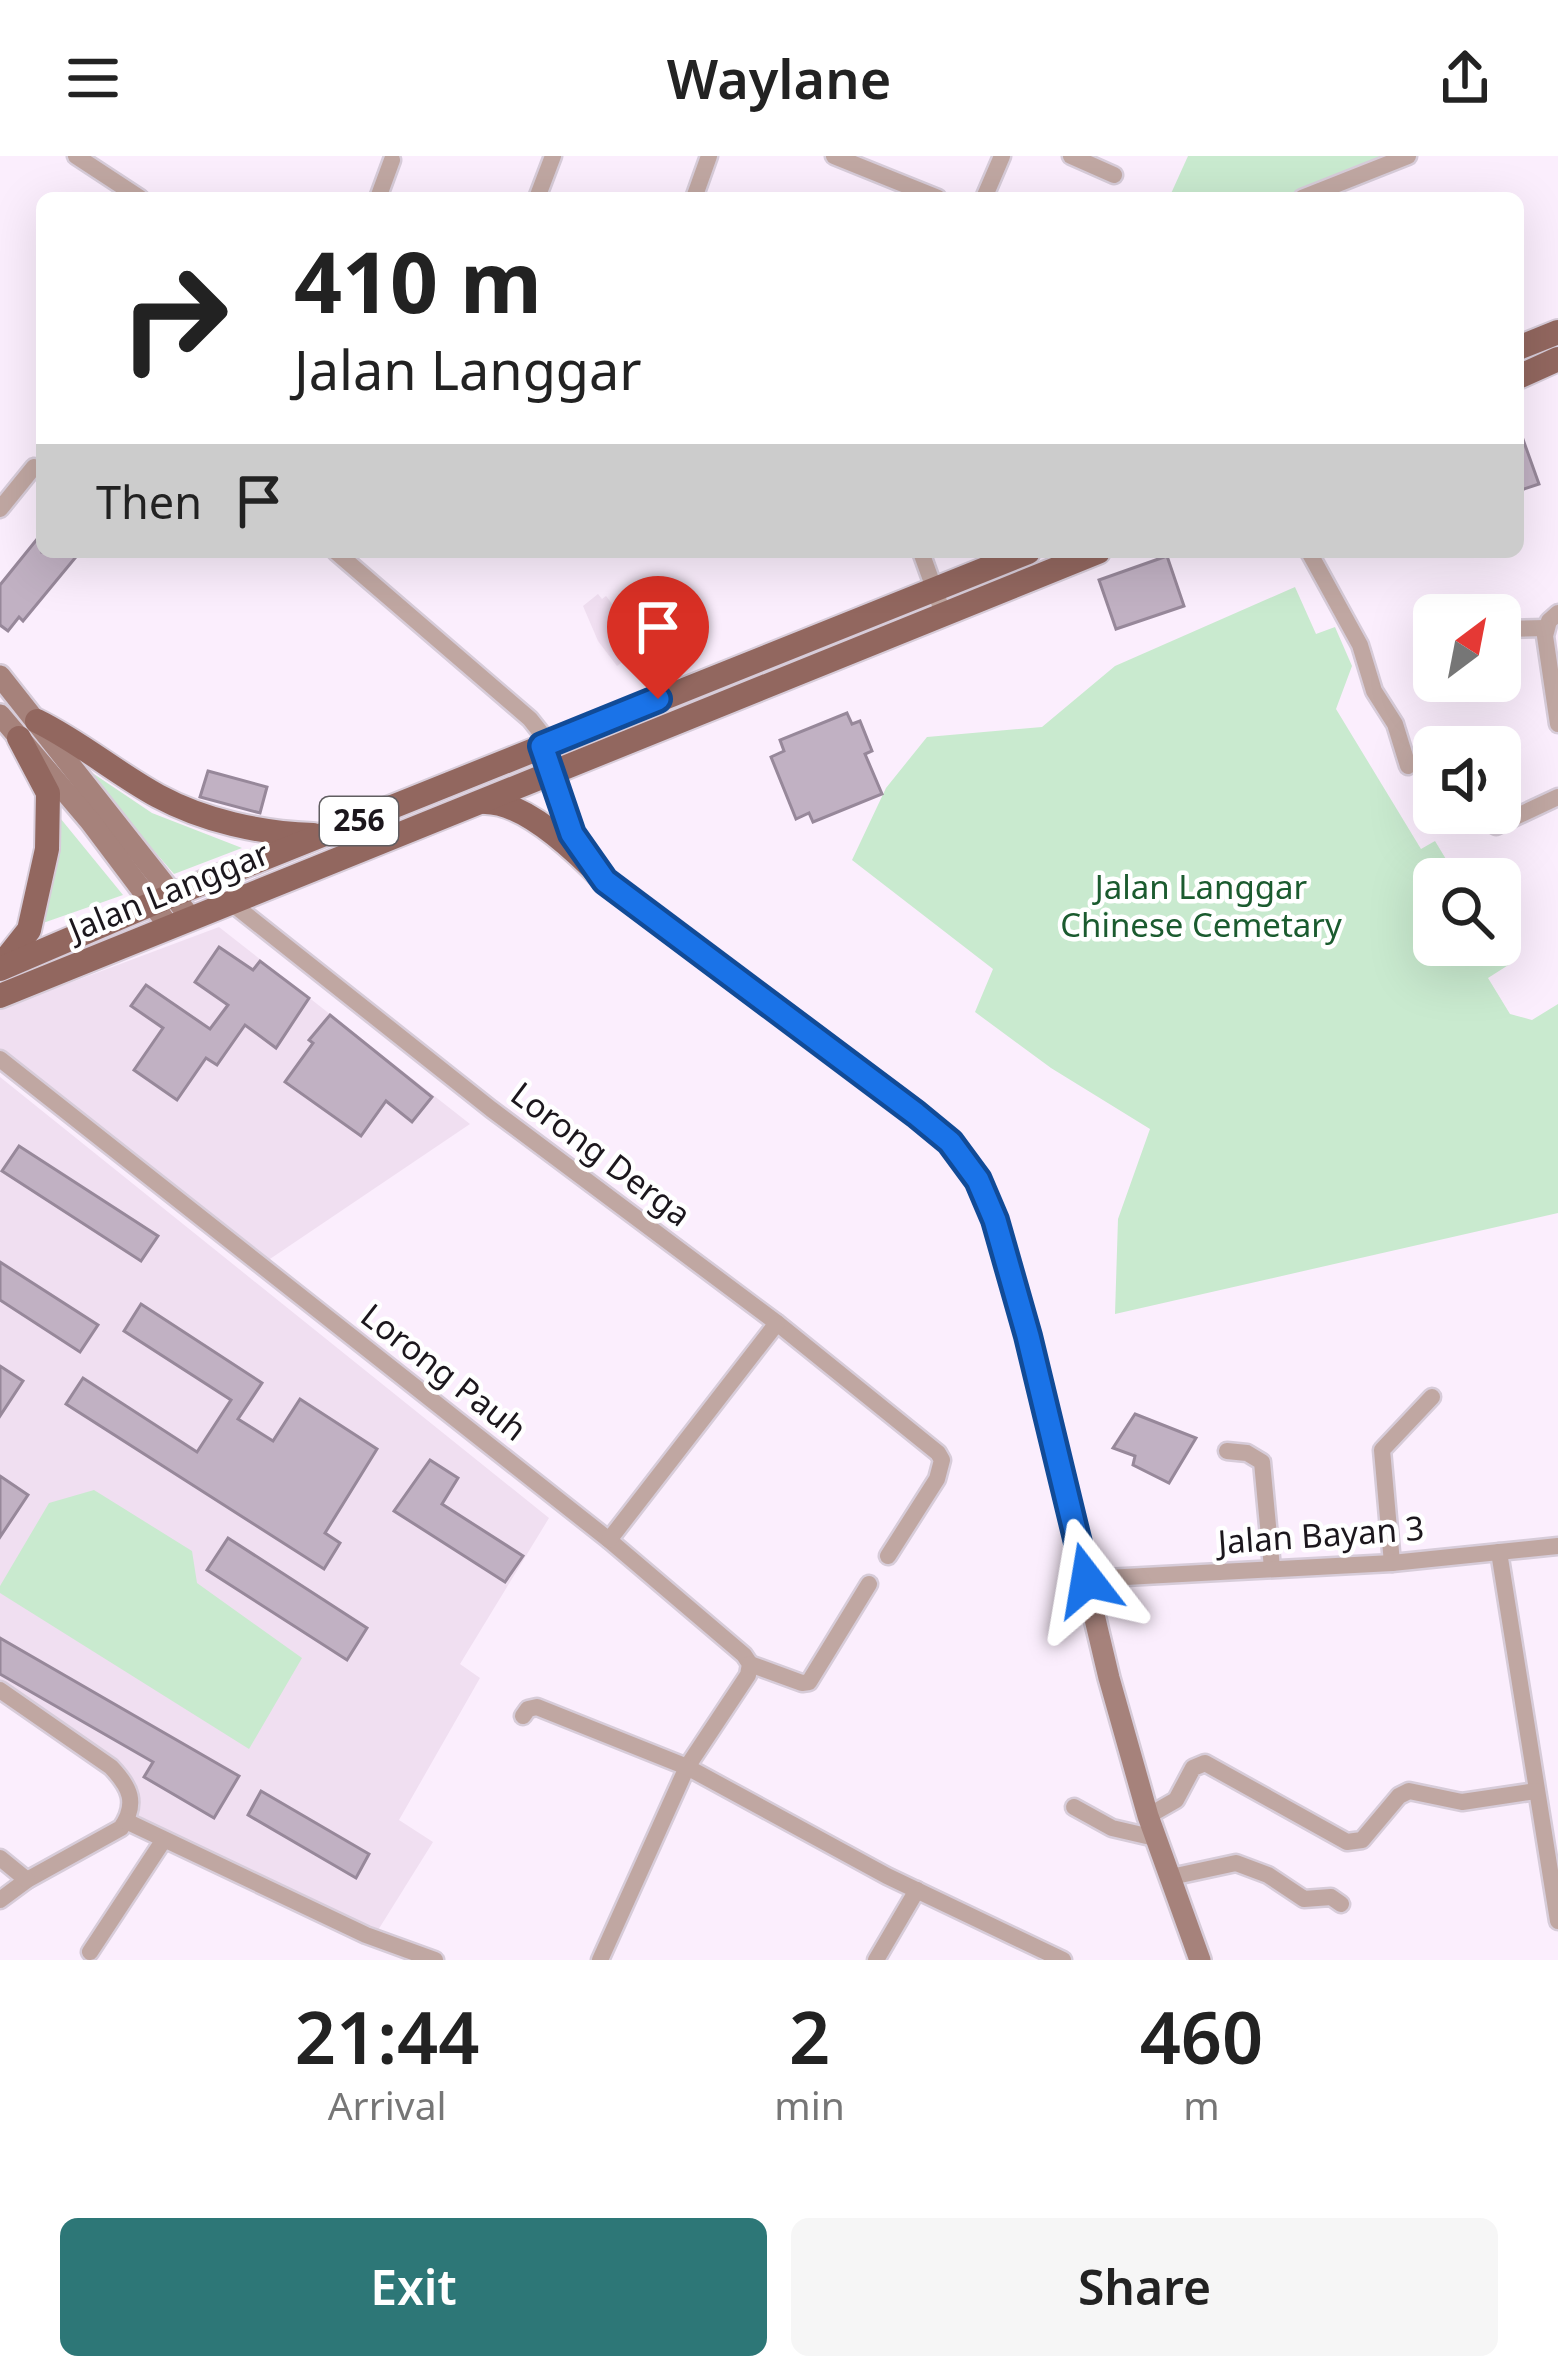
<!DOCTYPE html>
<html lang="en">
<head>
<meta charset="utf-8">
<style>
	:root { --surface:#fff; --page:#f6f6f6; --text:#222; --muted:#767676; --accent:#2d7777 }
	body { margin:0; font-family:"Noto Sans",sans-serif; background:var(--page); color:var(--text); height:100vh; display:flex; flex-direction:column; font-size:45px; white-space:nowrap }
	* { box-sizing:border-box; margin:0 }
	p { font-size:39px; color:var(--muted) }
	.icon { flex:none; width:66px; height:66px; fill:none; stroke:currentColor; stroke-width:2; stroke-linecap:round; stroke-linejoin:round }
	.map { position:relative; height:1804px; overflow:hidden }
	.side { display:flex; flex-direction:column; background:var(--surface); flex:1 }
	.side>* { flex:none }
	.banner { position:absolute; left:36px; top:36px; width:1488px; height:366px; border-radius:18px; box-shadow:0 12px 48px #0002; background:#fff; color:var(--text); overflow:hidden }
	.needle { width:78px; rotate:32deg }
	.fabs { position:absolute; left:1413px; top:438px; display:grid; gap:24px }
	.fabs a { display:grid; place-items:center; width:108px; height:108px; border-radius:18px; background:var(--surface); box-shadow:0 12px 48px #0002; font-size:60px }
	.pin { position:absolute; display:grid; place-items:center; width:102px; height:102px; color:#fff; margin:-123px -51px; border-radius:50% 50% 50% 0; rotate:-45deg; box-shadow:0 0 12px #0007 }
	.pin .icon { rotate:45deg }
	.me { position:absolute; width:132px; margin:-66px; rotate:346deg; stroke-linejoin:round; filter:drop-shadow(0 0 9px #0008) }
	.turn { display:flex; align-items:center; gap:42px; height:252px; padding:0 60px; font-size:54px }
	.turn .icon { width:156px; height:156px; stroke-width:2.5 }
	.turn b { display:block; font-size:84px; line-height:102px }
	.then { display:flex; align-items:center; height:114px; padding:0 60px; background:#0003; gap:24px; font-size:45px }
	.eta { display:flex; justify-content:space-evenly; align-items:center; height:204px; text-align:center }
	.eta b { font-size:72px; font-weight:600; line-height:84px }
	.action { display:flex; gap:24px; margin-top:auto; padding:24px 60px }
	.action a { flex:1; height:138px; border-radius:18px; background:var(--accent); color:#fff; font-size:48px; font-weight:600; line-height:138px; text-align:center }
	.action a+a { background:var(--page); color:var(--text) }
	header { display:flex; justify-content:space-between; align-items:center; height:156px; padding:0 60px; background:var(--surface); font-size:54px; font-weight:600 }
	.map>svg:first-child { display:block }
</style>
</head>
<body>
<header><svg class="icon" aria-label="menu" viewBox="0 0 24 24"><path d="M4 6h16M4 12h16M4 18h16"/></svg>Waylane<svg class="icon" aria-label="share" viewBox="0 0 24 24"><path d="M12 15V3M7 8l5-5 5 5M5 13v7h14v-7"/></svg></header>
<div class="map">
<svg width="1558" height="1804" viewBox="0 0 1558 1804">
	<rect width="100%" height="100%" fill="#fbeefd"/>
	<g fill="#f0dff1">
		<polygon points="598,438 602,443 606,440 616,453 632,448 652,473 654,482 642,491 649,500 636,510 629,501 617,510 598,485 583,450"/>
		<polygon points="219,771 470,968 264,1107 0,900 0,853"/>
		<polygon points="0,921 549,1362 460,1508 480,1522 399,1664 433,1686 375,1779 135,1658 132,1625 0,1530"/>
	</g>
	<g fill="#c9eacf">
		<polygon points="1188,0 1393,0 1286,42 1169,42"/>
		<polygon points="1295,431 1316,478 1335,471 1352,510 1336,553 1421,693 1435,685 1458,723 1434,723 1434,789 1498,789 1510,808 1488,822 1510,858 1532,864 1558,848 1558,1057 1115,1158 1118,1063 1150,973 1051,912 975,856 993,813 852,704 886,632 927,581 1042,571 1115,510"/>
		<polygon points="79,608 152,657 242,692 174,718"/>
		<polygon points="56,657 123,739 43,767 54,710"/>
		<polygon points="94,1334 192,1395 197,1427 302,1502 249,1593 0,1437 0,1430 49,1347"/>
	</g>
	<g fill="#c1b1c3" stroke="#97889a" stroke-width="3">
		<polygon points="1520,275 1539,328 1518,335 1518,276"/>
		<polygon points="42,377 42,396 80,396 23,465 19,461 8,475 0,469 0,429"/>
		<polygon points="1167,400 1184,450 1116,473 1099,424"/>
		<polygon points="847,557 852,568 860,565 872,595 865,598 882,638 813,666 809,657 796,663 771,601 784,595 780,584"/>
		<polygon points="208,615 267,631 260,657 200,641"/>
		<polygon points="219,791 253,814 260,805 309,842 276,892 245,869 217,909 206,902 177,944 134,914 163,872 131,850 146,829 210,873 228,849 195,826"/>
		<polygon points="330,859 432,941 412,966 386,945 361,980 285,926 313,887 309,884"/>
		<polygon points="19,990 158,1080 141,1105 2,1015"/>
		<polygon points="0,1106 98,1169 80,1196 0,1144"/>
		<polygon points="141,1148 262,1227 238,1263 273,1285 300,1243 377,1293 325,1377 340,1387 324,1413 66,1248 83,1222 197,1296 231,1244 124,1175"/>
		<polygon points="0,1210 23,1225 0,1260"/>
		<polygon points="1135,1258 1196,1282 1169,1327 1133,1309 1135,1300 1113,1292"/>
		<polygon points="430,1304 458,1322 442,1348 523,1400 505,1426 394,1355"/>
		<polygon points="0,1320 28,1339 0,1381"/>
		<polygon points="228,1382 367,1472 347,1504 207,1414"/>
		<polygon points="0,1482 239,1620 214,1662 144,1621 153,1606 0,1518"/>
		<polygon points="261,1635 369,1698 356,1722 248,1659"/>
	</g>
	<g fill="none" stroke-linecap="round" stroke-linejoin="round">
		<g stroke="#d7ccd9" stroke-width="21">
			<g id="minor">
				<polyline points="76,0 140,42"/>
				<polyline points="834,0 938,42"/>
				<polyline points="1071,0 1114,19"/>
				<polyline points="378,42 392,4"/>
				<polyline points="537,42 553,0"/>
				<polyline points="694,42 709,0"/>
				<polyline points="984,42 1002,0"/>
				<polyline points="1302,42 1408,0"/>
				<polyline points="0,353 34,311"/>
				<polyline points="336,396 530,563 549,587"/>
				<polyline points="921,396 943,457"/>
				<polyline points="1309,396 1360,489 1374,535 1395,568 1408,610"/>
				<polyline points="1558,457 1549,465 1545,480 1558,568"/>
				<polyline points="1500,473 1545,472"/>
				<polyline points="1496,670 1558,641"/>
				<polyline points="229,745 491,953 777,1167 938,1297 942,1304 937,1323 888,1400"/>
				<polyline points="0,903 609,1384 744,1499 750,1508 748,1519 687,1611 600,1804"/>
				<polyline points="1227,1295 1247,1297 1262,1306 1272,1412"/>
				<polyline points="609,1384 777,1167"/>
				<polyline points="1499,1396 1558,1765"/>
				<polyline points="1392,1407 1382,1294 1432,1241"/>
				<polyline points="1087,1423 1392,1407 1558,1390"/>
				<polyline points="750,1508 802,1527 809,1526 869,1428"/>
				<path d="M0,1534L111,1611C130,1631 138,1647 121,1672L27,1724L0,1744"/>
				<polyline points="523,1560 528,1553 537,1551 687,1611 887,1720 1063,1804"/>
				<polyline points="1074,1651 1112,1672 1155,1682"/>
				<polyline points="1148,1660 1176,1644 1193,1612 1205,1607 1347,1686 1362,1684 1399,1640 1409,1635 1462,1646 1536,1635"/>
				<polyline points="126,1665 366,1779 435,1804"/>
				<polyline points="0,1702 27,1724"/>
				<polyline points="1171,1721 1236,1707 1268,1719 1304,1743 1331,1741 1341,1748"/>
				<polyline points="90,1796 163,1685"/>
				<polyline points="876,1804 917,1734"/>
			</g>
		</g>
		<g stroke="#d7ccd9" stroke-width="26">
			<g id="secondary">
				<polyline points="0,520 190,761"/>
				<polyline points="0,559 90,665 169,770"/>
				<polyline points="546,602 572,678 605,725 917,958 950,986 978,1025 995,1064 1028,1180 1109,1522 1148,1660 1200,1804"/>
			</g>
		</g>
		<g stroke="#d7ccd9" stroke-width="28">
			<g id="primary">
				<polyline points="1518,192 1558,176"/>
				<polyline points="1518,221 1558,203"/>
				<path d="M37,565C80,586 116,617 158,640C204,665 260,677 313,679"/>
				<path d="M485,646C526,646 577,696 605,725"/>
				<polyline points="2,808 29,774 47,693 48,637 19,582"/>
				<polyline points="0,813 175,738 1028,396"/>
				<polyline points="0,840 1098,396"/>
			</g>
		</g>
		<use href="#minor" stroke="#c0a7a2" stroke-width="16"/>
		<use href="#secondary" stroke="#a6827b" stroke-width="21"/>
		<use href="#primary" stroke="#92675f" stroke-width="24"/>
	</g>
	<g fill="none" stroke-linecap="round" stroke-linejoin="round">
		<g stroke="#114b97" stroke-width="30">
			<polyline id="route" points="658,543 542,590 572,678 605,725 916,958 950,986 978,1024 995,1064 1028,1180 1087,1424"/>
		</g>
		<use href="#route" stroke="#1a73e8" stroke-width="21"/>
	</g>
	<g text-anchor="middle" stroke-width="9" stroke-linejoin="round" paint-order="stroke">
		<rect fill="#fff" stroke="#605d61" stroke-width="3" x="320" y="641" width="78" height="48" rx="9"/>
		<g font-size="30" font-weight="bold" fill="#1c171d">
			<text x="359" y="675">256</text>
		</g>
		<g font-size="33" fill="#1b5b2f" stroke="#fff">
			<text x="1201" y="743">Jalan Langgar<tspan x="1201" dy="38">Chinese Cemetary</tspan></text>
		</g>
		<g font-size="33" fill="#1c171d" stroke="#fff">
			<text transform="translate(169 735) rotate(-22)" y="12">Jalan Langgar</text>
			<text transform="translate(601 998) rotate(37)" y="12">Lorong Derga</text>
			<text transform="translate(444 1216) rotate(38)" y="12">Lorong Pauh</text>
			<text transform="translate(1321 1379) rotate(-4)" y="12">Jalan Bayan 3</text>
		</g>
	</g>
</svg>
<div class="fabs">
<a><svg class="needle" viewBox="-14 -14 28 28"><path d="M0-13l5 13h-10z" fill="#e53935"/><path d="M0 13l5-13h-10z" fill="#767676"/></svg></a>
<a><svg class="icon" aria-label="sound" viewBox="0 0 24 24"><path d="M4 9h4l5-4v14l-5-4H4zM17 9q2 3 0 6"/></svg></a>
<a><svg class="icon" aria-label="search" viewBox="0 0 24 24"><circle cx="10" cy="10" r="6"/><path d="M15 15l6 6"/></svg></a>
</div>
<div class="pin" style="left:658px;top:543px;background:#d93025"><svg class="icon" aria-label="arrive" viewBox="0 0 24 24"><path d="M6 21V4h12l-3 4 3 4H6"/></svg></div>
<svg class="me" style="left:1087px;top:1424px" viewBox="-20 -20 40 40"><path d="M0-17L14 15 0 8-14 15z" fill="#1a73e8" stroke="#fff" stroke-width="4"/></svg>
<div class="banner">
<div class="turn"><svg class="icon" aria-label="right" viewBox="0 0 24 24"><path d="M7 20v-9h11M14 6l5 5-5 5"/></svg><div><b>410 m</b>Jalan Langgar</div></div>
<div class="then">Then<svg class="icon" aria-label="arrive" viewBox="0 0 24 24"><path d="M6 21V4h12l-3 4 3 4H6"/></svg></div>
</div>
</div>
<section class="side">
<div class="eta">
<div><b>21:44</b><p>Arrival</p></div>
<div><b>2</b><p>min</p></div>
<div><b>460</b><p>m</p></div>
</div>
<div class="action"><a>Exit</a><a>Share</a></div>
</section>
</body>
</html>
